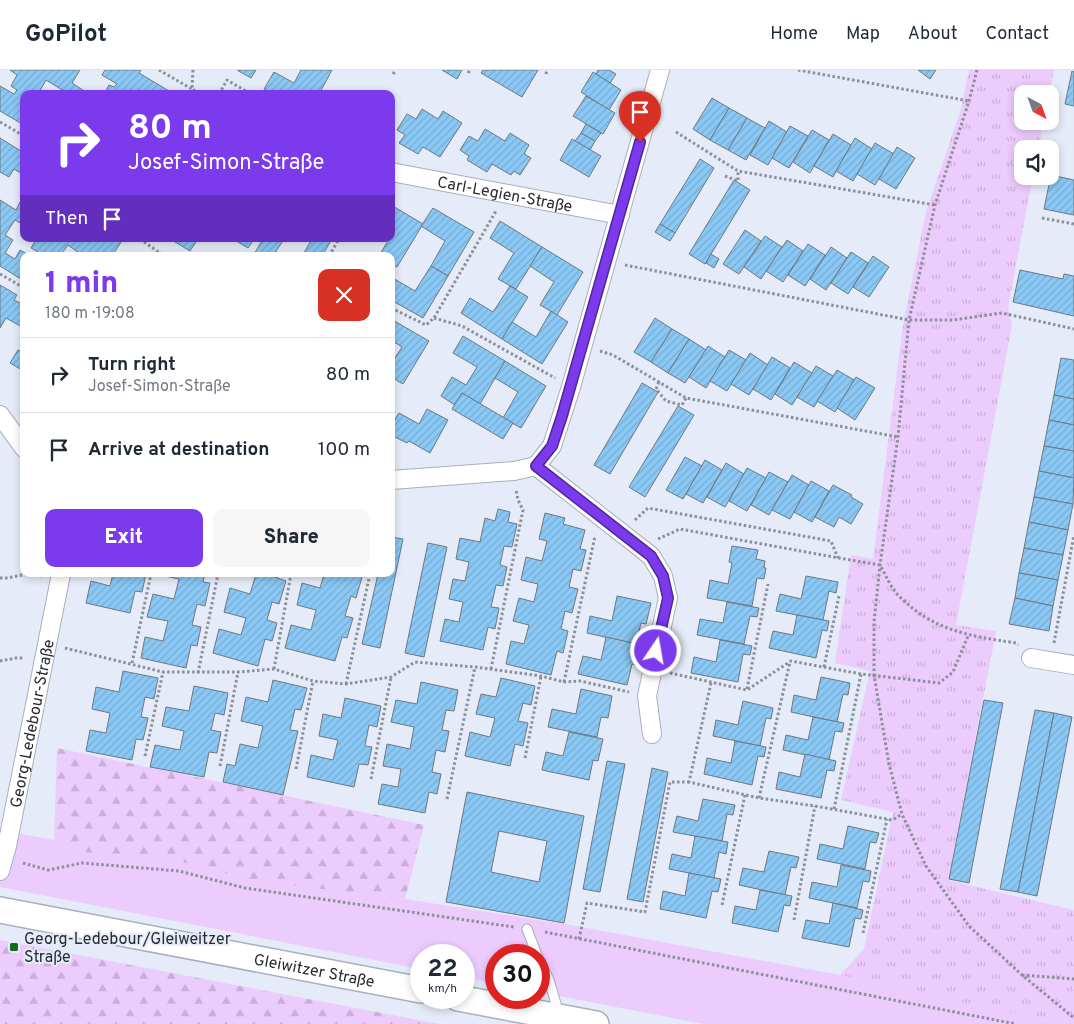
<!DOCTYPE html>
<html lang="en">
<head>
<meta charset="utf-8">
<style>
	:root { --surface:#fff; --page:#f6f6f7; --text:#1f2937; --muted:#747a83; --line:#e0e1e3; --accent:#7c3aed }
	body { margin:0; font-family:Overpass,sans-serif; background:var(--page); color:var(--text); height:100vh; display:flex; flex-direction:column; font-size:19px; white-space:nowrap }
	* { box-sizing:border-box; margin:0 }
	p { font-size:16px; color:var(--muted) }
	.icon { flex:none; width:28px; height:28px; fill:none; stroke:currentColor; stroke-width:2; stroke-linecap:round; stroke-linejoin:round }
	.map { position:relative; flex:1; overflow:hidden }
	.panel { position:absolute; left:20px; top:182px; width:375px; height:325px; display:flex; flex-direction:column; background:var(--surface); border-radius:10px; box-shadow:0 2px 8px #0003 }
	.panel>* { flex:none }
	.guide { position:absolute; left:20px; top:20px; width:375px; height:152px; border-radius:10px; box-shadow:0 2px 8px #0003; background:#7c3aed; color:#fff; overflow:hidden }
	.needle { width:32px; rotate:139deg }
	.buttons { position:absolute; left:1014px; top:15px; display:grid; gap:10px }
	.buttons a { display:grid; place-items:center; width:45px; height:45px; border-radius:10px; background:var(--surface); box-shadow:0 2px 8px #0003; font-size:25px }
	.speed { position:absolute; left:410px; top:874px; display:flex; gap:10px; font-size:25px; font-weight:700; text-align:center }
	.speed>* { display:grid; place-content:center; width:65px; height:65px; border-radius:50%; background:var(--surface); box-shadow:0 2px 8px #0003; line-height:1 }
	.speed small { font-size:12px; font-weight:400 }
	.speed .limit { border:8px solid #d22; background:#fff; color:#111 }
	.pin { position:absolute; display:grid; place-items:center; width:42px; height:42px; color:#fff; margin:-51px -21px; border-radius:50% 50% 50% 0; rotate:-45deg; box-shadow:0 0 5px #0007 }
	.pin .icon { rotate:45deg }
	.me { position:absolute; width:55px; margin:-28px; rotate:12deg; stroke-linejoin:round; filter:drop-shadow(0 0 4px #0008) }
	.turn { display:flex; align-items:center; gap:18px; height:105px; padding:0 25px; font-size:22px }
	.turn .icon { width:65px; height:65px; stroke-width:2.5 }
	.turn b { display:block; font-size:35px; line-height:42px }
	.then { display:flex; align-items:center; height:48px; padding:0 25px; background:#0003; gap:10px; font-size:19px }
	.round { display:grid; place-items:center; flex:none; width:52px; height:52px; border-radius:10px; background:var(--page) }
	.head { display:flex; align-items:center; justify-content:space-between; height:85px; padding:0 25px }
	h1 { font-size:30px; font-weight:800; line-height:38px; color:var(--accent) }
	.cta { display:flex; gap:10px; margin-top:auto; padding:10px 25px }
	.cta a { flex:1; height:58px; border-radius:10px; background:var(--accent); color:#fff; font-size:20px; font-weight:800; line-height:58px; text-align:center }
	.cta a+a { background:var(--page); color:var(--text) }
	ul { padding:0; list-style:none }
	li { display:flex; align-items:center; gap:15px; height:75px; padding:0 25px; border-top:1px solid var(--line) }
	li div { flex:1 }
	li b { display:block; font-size:19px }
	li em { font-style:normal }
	header { display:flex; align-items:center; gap:30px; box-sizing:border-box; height:70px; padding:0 25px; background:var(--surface); border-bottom:1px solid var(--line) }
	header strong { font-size:24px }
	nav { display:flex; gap:28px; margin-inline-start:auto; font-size:18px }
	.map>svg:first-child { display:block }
</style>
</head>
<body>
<header>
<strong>GoPilot</strong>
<nav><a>Home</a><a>Map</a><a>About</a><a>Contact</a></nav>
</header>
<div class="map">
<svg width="1074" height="954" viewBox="0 0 1074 954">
	<defs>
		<pattern id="forest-firs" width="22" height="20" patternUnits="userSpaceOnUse" patternTransform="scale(1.25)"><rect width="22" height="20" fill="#eccbfd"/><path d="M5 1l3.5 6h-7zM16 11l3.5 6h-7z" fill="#caaed9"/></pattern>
		<pattern id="park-tufts" width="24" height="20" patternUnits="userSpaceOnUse" patternTransform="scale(1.25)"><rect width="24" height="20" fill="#eccbfd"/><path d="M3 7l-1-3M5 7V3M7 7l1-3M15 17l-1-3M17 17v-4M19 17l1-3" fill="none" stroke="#caaed9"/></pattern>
		<pattern id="building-hatch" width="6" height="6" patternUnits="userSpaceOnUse" patternTransform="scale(1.25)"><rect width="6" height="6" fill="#8ac8f5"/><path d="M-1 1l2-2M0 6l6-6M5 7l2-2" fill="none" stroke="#77acd2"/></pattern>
	</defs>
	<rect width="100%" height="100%" fill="#e5ebf8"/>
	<polygon fill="#eccbfd" points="0,760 54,770 79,782 127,785 182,792 256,811 405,829 576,856 840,905 1062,954 703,954 539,922 539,885 496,885 496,914 464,907 464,885 421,885 421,899 0,817"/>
	<g fill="url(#forest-firs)">
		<polygon points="57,678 424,755 405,829 256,811 182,792 127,785 79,782 54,770"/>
		<polygon points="0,870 439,954 0,954"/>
	</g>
	<polygon fill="url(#park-tufts)" points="969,0 1054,0 1049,24 1022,24 1022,51 1044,51 1038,79 1022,79 1022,106 1033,106 1008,237 1012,255 956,555 996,561 948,810 1074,840 1074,954 1062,954 840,905 864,879 893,742 841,730 870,601 835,593 851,485 873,489 903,255 926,142 961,39"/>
	<g fill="url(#building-hatch)" stroke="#6d7880" fill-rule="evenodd">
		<polygon points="10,0 80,0 72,13 89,24 62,24 64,21 46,10 38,24 24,24 24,55 0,41 0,16 14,24 17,20 11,16 17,5"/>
		<polygon points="105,0 141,0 139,3 174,24 104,24 109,15 114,17 117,14 102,5"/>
		<polygon points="237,0 256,0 251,8"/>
		<polygon points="301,0 332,0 319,24 273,24 264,19 274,2 294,13"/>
		<polygon points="442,0 462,0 457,9"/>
		<polygon points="483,0 538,0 522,27 481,3"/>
		<polygon points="598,0 609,0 616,4 610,13 596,4"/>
		<polygon points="918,0 936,0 930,9"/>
		<polygon points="1072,1 1074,2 1074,36 1065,34"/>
		<polygon points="593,2 621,20 609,40 581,22"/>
		<polygon points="586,26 615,43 603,64 573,46"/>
		<polygon points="712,28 729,38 710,70 693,59"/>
		<polygon points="729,38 747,48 728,80 710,70"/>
		<polygon points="422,39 438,49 443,41 462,53 440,87 423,77 418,84 399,73 405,65 397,60 407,44 416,49"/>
		<polygon points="747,48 765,58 746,90 728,80"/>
		<polygon points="769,51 787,62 768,95 750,85"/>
		<polygon points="586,54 601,63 595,71 581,63"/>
		<polygon points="790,56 808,66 789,98 772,88"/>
		<polygon points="485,59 505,71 510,63 529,75 524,84 531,88 520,105 514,101 511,105 492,94 487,102 467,90 469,86 460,80 469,66 478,71"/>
		<polygon points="812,60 829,70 810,103 793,92"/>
		<polygon points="581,63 595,71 590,80 575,71"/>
		<polygon points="833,64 851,75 833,107 814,96"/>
		<polygon points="0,68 24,83 24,105 14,99 9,107 0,102"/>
		<polygon points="855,68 872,79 853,111 836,101"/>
		<polygon points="572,69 601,86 589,107 560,90"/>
		<polygon points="875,73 894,84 875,115 857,104"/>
		<polygon points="897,77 915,88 896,119 879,109"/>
		<polygon points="700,89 714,98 675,163 660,154"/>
		<polygon points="1051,105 1074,110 1074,145 1044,139"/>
		<polygon points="734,110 750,120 705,194 689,184"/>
		<polygon points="0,130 16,140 20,132 24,135 24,155 15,150 5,165 13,170 5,183 15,189 20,180 30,186 24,186 24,211 0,196"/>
		<polygon points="391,135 423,154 397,197 391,193 391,186 379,186 389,169 391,169 393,162 391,160"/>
		<polygon points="433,138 474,162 448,206 431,196 445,171 421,156"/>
		<polygon points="500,151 542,177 516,219 498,209 514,183 490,168"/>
		<polygon points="660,154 675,163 670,171 655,162"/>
		<polygon points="745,160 761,171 739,204 723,194"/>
		<polygon points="765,166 782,177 761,209 744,197"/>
		<polygon points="32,169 123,169 112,186 83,186 68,175 60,186 36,186 38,182 31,178 35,171"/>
		<polygon points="170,169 198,169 190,181"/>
		<polygon points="233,169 254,169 248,178"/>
		<polygon points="263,169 284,169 273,186 253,186"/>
		<polygon points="312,169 332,169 322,186 302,186"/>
		<polygon points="787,170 803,181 783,212 766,201"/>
		<polygon points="808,174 825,185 805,216 788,205"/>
		<polygon points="542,177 583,202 557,245 540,235 554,212 530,196"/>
		<polygon points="831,177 847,188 826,220 810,209"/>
		<polygon points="851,182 868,193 848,224 831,213"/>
		<polygon points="711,184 719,189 714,198 706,193"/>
		<polygon points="873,186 889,197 869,227 853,217"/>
		<polygon points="431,196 448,206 423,248 391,230 391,207 415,221"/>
		<polygon points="1020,200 1063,209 1064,204 1074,206 1074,246 1013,232"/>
		<polygon points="0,215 17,225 14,230 24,235 24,258 6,248 0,258"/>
		<polygon points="510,216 528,227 502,269 461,243 470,228 493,242"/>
		<polygon points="551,241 568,252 542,294 502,269 512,252 536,267"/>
		<polygon points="655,248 672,259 651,292 634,282"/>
		<polygon points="391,249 429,271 403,314 391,307 391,294 402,277 391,270"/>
		<polygon points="672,259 689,269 668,303 651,292"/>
		<polygon points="463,266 505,291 480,334 462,323 455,335 441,326 452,307 466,315 477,297 453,283"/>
		<polygon points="689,269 706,280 685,313 668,303"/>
		<polygon points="708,276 725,287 706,318 689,307"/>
		<polygon points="18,280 24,282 24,301 10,293"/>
		<polygon points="729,280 746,290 727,321 710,311"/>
		<polygon points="750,283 768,295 749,325 731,314"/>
		<polygon points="772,287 790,298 771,330 753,319"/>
		<polygon points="1061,288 1074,290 1074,329 1054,325"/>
		<polygon points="505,291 546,316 521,358 503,348 518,322 495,308"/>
		<polygon points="794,292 812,303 792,335 775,324"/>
		<polygon points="816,296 833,306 814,337 797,327"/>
		<polygon points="837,300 854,310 835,342 817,331"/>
		<polygon points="856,307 875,318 855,350 837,338"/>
		<polygon points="642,313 658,322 610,404 594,395"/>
		<polygon points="462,323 513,353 503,369 452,339"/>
		<polygon points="1054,325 1074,329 1074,355 1049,350"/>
		<polygon points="678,336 694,345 645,427 629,417"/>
		<polygon points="427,339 448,350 430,383 409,371 407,373 391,365 391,356 399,343 419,354"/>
		<polygon points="1049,350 1074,355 1074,381 1044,376"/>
		<polygon points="1044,376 1074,381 1074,408 1039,401"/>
		<polygon points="685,387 702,396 683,429 666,420"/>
		<polygon points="705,390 722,400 703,433 686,424"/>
		<polygon points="726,393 744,404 725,437 707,427"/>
		<polygon points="747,398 766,408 747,441 729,431"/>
		<polygon points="1039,401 1074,408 1073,434 1034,427"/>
		<polygon points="769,402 788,412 769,445 751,435"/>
		<polygon points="792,405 809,415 790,449 772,440"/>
		<polygon points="811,411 829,421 812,452 794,442"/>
		<polygon points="833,415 852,425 851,427 863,434 851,454 839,447 834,457 815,447"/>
		<polygon points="1034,427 1073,434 1068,460 1029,452"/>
		<polygon points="498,439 510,442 508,452 517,454 512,477 504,476 500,495 507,497 503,516 496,515 491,537 499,538 495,559 488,557 483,580 440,571 445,549 459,552 463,532 449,529 453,509 465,511 469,492 456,489 460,468 480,472 485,448 495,451"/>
		<polygon points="545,443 565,448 563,454 585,460 580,479 586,480 581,501 573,499 569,517 578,519 572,543 565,541 561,559 568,561 563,583 557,581 551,605 506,594 511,571 524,574 529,555 513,551 519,528 534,532 538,514 521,510 526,487 542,491 547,471 539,469"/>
		<polygon points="1029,452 1068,460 1063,485 1024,478"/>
		<polygon points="391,467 403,469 380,578 362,574 378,504 391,504"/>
		<polygon points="428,473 447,477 424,587 405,583"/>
		<polygon points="732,476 758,480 756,489 765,491 764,498 766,498 764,509 757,508 752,536 707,528 710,510 728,514 732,493 729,492"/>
		<polygon points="1024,478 1063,485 1058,510 1019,503"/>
		<polygon points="1019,503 1058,510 1053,536 1015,528"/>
		<polygon points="113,504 146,504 142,522 135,521 130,543 86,533 91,511 110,516"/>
		<polygon points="156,504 205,504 203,512 210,513 205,536 197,534 192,555 201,557 197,576 191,575 186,598 141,588 145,567 163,571 168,551 147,547 153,524 174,529 179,509"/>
		<polygon points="256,504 276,504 275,507 286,511 279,534 272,532 267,550 277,553 272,571 265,569 258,596 213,583 219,559 241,565 246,548 224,542 230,518 250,524"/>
		<polygon points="324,504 353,504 362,507 356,528 351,526 345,546 353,548 347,568 342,567 335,591 285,578 291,555 311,560 316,540 297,535 302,513 320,518"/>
		<polygon points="806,506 838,512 836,523 829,521 823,550 776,541 780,524 801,529"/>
		<polygon points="617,526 651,533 646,554 641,553 636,574 587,563 590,546 612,551"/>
		<polygon points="1015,528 1053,536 1049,561 1009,554"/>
		<polygon points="727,532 759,538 757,547 750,546 744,574 697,565 700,549 723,553"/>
		<polygon points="797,545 829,551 827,561 822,560 816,588 769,578 773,561 793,565"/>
		<polygon points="606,567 642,575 637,595 632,594 627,615 578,604 583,586 601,590"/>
		<polygon points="720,570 752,576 750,585 743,584 738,612 691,603 694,587 716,592"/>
		<polygon points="123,601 158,608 154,629 145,627 141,647 148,648 143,670 136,669 132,690 86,681 90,660 106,663 110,643 92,639 96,617 119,622"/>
		<polygon points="821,607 850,613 848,625 843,624 837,652 791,642 794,625 816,630"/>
		<polygon points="501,608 535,616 531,635 523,633 518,651 528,653 523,676 515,674 510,696 465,686 470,662 490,667 495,648 476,644 481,624 496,627"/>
		<polygon points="273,610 307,618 301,640 295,639 290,660 298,661 283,725 223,712 227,694 235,696 240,674 258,678 263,656 241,651 246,627 268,632"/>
		<polygon points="421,612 458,620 454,641 446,640 442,660 449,661 445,682 436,680 432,702 441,704 437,724 429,722 425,743 378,734 382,714 398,717 401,699 383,696 387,674 410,679 414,657 391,652 396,630 417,634"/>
		<polygon points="194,616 228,623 224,645 215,643 211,660 221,662 217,683 209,682 204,707 150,697 155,675 180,680 184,661 162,656 166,637 189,641"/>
		<polygon points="581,619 612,626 608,648 601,647 597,667 548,657 552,639 576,644"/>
		<polygon points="345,628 381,636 377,657 369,655 365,676 372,677 368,695 359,694 354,717 307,707 311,685 333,690 338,670 319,666 323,644 341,648"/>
		<polygon points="984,630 1003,633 969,813 949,809"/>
		<polygon points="743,631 773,638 771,649 766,648 760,676 713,666 716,650 738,655"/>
		<polygon points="1035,640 1054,643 1018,822 1000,819"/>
		<polygon points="1054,643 1072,647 1037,826 1018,822"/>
		<polygon points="813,647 844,653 842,662 835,661 829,690 783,680 786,665 808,670"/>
		<polygon points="569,662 603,669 598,691 593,690 589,710 542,700 546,682 563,686"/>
		<polygon points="735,671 766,677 764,687 758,686 752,715 704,704 707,688 731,693"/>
		<polygon points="805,684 836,691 834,701 827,700 821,728 776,719 779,702 800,707"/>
		<polygon points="607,691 625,694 600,822 583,819"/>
		<polygon points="652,698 668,702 643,832 627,829"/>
		<path d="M467,722L584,746L564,853L446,832ZM499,761L547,771L539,812L491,802Z"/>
		<polygon points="703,729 735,735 733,745 727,744 722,771 673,762 677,746 698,751"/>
		<polygon points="848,756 879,763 876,773 870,772 865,799 817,789 820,774 843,779"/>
		<polygon points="695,766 728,772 726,784 719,782 714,808 669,799 672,784 691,788"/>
		<polygon points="769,781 799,787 796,798 791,797 785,825 739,815 743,798 764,802"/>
		<polygon points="841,795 871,801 869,812 863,811 857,838 809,828 812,812 837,817"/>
		<polygon points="689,803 721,809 718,822 712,821 706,848 660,839 663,821 685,826"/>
		<polygon points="760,820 792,826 790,836 784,835 778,862 732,853 735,836 756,840"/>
		<polygon points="833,833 863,840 861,849 855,848 849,877 802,868 806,850 829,854"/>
	</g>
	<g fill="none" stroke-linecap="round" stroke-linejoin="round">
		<g stroke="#a9afbb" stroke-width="11">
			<g id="service">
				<polyline points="527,859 537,885"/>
				<polyline points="539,889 549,910 559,944"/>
			</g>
		</g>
		<g stroke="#a9afbb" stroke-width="20">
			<g id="minor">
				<path id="s1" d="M391,102L620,145"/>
				<polyline points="0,345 24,378"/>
				<polyline points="536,396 651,486 663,506 668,528 647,626 652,664"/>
				<polyline points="391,410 514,401 536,396 552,376 571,317 660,0"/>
				<polyline points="1031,588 1074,595"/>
				<path id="s2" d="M0,801L7,776L61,504"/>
			</g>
		</g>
		<g stroke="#a9afbb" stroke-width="28">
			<g id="secondary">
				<path id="s3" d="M0,840L421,920"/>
				<polyline points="458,928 596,954"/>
			</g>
		</g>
		<g stroke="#8b8f98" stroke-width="3" stroke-dasharray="2.5 2.5" stroke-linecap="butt">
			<polyline points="159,0 192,19"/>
			<polyline points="193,0 192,19 199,24"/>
			<polyline points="798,0 969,31"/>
			<polyline points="977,0 969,31 935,135 909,250 898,367 880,495 874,552 874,605 889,694 902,744 926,796 969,856 1022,905 1074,948"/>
			<polyline points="468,3 470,0"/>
			<polyline points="393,4 396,0"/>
			<polyline points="546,4 547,0"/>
			<polyline points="219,24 227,10 251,24"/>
			<polyline points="0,52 24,66"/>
			<polyline points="676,62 738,101 935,135"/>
			<polyline points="725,106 738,111 738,101"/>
			<polyline points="1042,148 1074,154"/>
			<polyline points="140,169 160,183 157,186"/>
			<polyline points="160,183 171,186"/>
			<polyline points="208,186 221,184 226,186"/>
			<polyline points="329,186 339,169"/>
			<polyline points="625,195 909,250 953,250 1002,243 1074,259"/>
			<polyline points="0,204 24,218"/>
			<polyline points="391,238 426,255 434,248 496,141"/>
			<polyline points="434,248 462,256 555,308"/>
			<polyline points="600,281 613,285 686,328 898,367"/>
			<polyline points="659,312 656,319 666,331 682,335 686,328"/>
			<polyline points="635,450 648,438 831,471 838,488"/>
			<path d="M658,469L680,459L839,488L880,495C886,505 891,519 900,527C934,561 970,566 1016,573L1018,575"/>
			<polyline points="0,508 8,508 27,504 41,506"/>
			<polyline points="1054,573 1074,465"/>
			<polyline points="65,578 163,602 238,602 274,599 313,611 346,614 391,607 415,592 475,597 541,606 564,612 580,611 629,622"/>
			<polyline points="0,591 16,588 24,588"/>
			<polyline points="132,593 151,504"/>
			<polyline points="824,597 839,526"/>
			<polyline points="274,599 291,504"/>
			<polyline points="491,599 523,440 518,430 516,420"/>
			<polyline points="198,603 218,504"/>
			<polyline points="670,603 747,620 791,591 861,604 939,613 953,602 968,566"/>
			<polyline points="564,612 595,466"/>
			<polyline points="711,613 689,712 759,728 815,736 892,750 902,744"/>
			<polyline points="346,614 370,504"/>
			<polyline points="747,619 768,514"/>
			<polyline points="145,686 163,602"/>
			<polyline points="525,688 541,606"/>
			<polyline points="220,696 238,602"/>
			<polyline points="296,699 313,611"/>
			<polyline points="371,709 391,607"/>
			<polyline points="759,728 790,592"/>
			<polyline points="447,729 475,597"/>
			<polyline points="834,739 861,604"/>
			<polyline points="23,793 48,800 82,793 179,801 245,818 514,857"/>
			<polyline points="722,835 745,725"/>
			<polyline points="794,850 815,736"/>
			<polyline points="545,862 1016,954"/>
			<polyline points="863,863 887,749"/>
			<polyline points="579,869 587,833 645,842 670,712 689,712"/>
			<polyline points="1022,905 1074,909"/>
		</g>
		<use href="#service" stroke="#fff" stroke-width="9"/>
		<use href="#minor" stroke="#fff" stroke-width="18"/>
		<use href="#secondary" stroke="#fff" stroke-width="25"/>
	</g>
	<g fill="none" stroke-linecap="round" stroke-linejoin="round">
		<g stroke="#51269a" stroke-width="12">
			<polyline id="route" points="640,72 562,346 552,376 536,396 651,486 663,506 668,528 656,581"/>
		</g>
		<use href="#route" stroke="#7c3aed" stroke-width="9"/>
	</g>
	<rect fill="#136d18" stroke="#e5ebf8" stroke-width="2" x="9" y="872" width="10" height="10" rx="2.5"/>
	<g text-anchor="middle" stroke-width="4" stroke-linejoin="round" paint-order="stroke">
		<g font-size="16" fill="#282b2f" stroke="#e5ebf8">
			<text dy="6" stroke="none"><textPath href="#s1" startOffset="116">Carl-Legien-Straße</textPath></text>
			<text dy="6" stroke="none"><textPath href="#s2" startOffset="151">Georg-Ledebour-Straße</textPath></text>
			<text dy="6" stroke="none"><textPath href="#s3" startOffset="320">Gleiwitzer Straße</textPath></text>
		</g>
		<g font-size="16" fill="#282b2f" stroke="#e5ebf8" text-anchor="start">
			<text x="24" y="874">Georg-Ledebour/Gleiweitzer<tspan x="24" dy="18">Straße</tspan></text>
		</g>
	</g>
</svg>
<div class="buttons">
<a><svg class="needle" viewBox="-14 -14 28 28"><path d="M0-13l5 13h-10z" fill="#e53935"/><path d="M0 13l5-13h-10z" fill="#747a83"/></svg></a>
<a><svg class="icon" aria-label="sound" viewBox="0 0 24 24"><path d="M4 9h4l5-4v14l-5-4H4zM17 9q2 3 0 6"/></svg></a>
</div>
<div class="speed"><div>22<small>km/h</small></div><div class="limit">30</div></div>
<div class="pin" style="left:640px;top:72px;background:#d93025"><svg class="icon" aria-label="arrive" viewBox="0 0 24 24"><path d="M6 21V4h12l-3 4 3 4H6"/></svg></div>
<svg class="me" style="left:656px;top:581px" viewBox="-20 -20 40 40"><circle r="17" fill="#7c3aed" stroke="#fff" stroke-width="3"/><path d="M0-11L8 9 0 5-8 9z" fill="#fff"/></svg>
<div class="guide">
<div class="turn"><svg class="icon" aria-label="right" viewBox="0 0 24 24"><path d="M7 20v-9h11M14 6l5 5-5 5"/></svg><div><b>80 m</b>Josef-Simon-Straße</div></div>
<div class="then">Then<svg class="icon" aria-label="arrive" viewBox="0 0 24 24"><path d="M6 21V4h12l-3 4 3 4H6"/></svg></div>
</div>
<section class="panel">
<div class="head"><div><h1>1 min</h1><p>180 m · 19:08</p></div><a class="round" style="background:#d93025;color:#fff"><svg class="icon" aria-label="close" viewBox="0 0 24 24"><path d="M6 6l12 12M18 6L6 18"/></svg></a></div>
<ul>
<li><svg class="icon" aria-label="right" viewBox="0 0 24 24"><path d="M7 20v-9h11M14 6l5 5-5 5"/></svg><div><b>Turn right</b><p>Josef-Simon-Straße</p></div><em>80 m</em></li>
<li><svg class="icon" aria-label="arrive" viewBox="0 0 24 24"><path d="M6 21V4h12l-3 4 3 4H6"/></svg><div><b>Arrive at destination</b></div><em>100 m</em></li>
</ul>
<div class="cta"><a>Exit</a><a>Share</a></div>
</section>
</div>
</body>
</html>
